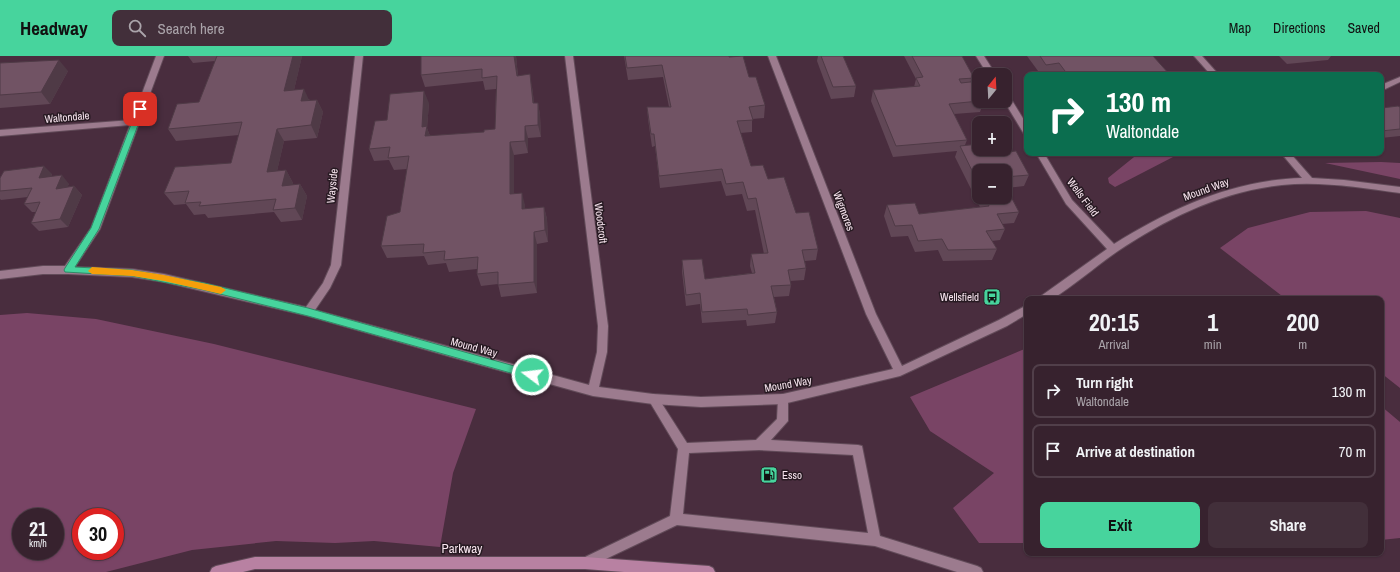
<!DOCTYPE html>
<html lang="en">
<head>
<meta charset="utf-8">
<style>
	:root { --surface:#37222e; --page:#422f3a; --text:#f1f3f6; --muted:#aaa4aa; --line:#513f4a; --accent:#47d49d }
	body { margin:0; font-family:"Archivo Narrow",sans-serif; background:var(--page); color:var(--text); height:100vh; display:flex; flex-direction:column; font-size:15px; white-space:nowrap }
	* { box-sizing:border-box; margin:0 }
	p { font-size:13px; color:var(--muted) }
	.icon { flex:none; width:22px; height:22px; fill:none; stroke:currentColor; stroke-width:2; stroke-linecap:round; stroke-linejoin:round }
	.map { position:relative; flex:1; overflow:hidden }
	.side { position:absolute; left:1024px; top:240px; width:360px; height:260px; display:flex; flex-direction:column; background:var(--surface); border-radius:8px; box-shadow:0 1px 3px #0004,0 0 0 1px var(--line) }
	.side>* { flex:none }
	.guide { position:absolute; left:1024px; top:16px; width:360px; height:84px; border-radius:8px; box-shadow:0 1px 3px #0004,0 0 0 1px var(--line); background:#0b6e4f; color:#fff; overflow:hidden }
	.needle { width:26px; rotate:18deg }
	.controls { position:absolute; left:972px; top:12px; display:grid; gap:8px }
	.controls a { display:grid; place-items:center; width:40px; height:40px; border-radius:8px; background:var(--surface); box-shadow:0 1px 3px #0004,0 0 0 1px var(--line); font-size:20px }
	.speed { position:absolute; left:12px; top:452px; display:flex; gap:8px; font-size:20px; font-weight:700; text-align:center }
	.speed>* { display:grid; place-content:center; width:52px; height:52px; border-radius:50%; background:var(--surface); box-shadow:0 1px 3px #0004,0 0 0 1px var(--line); line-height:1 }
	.speed small { font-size:10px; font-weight:400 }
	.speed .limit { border:6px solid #d22; background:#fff; color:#111 }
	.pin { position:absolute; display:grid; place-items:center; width:34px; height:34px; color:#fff; margin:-17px; border-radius:8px; box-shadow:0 2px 6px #0006 }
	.me { position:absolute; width:44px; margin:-22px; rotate:285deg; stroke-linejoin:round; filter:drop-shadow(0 0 3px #0008) }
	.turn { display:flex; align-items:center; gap:14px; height:84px; padding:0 16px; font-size:18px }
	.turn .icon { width:52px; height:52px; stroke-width:2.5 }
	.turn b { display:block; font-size:28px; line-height:34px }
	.eta { display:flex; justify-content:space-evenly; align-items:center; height:68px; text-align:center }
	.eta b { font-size:24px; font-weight:700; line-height:28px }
	.cta { display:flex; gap:8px; margin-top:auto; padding:8px 16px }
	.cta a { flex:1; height:46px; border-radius:8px; background:var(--accent); color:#111; font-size:16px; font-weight:700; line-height:46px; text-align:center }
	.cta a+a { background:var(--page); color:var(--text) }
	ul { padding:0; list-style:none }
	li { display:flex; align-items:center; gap:12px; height:54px; margin:0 8px 6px; padding:0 8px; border:2px solid var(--line); border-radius:8px }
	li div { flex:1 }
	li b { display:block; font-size:15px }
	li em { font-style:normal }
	header { display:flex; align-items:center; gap:24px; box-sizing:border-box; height:56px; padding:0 20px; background:var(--accent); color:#111 }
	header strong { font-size:19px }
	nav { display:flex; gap:22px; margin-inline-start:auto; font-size:14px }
	.search { width:280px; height:36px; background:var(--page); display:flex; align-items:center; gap:10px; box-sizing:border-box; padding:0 14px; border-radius:8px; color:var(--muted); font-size:15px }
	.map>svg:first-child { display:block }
</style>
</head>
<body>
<header>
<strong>Headway</strong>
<div class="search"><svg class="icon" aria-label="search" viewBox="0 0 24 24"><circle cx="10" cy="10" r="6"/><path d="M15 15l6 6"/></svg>Search here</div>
<nav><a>Map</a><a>Directions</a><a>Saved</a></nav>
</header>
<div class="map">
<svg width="1400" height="516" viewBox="0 0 1400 516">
	<rect width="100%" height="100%" fill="#492d3e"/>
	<g fill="#794465" fill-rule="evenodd">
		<polygon points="1139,97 1182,97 1182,100 1173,101 1115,131 1109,127 1108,122"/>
		<polygon points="1381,106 1400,107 1400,123 1325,107"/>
		<polygon points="1366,155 1400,162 1400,332 1381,317 1381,243 1286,243 1220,192 1248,172 1310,156"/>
		<path d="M27,257L96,263L214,288L476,353L453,417L440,491L374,485L335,487L276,485L192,494L106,516H0V259ZM21,461H55V495H21ZM81,461H115V495H81Z"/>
		<polygon points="1027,292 1027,487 979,487 953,452 994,417 930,375 910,341"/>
		<polygon points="1381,350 1400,366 1400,482 1381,484"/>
	</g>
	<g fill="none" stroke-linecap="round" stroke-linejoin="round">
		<g stroke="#624b59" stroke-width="2">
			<path id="service" d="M653,338L657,340L687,387L756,384L777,363L778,343L779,340L783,338L787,340L788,343V365L771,384L858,389L862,390L880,480L977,510L981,512L983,516H957L875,490L677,469L589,511L585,513L581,511L579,507L581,503L670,460L678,393L648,343L649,340ZM759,394L853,399L868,477L683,458L689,397Z"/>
		</g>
		<g stroke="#624b59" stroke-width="2">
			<g id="minor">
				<polygon points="156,0 164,0 100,173 75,211 132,213 164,218 306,251 323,227 331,209 355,0 363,0 341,209 330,232 315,254 589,329 597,296 598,270 565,0 573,0 608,270 607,296 599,331 653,338 701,341 783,338 893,313 866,258 768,0 776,0 876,258 902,310 999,264 1027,249 1027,258 1007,270 900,320 783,348 701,351 653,348 593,340 455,302 308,260 164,226 132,221 68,218 43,218 0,223 0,215 43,210 65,210 91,172 130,69 0,80 0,74 132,64"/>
				<polygon points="976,0 984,0 996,19 988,19"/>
				<polygon points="1194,0 1202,0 1219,19 1211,19"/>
				<polygon points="1400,21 1400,26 1381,35 1381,29"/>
				<polygon points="1005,37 1008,38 1027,69 1027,79 1024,78 1004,45"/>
				<path d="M1036,97H1044L1072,144L1114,188C1172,152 1233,124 1302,122L1281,97H1290L1312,122L1344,124L1400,131V137C1361,132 1322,125 1282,129C1223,135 1167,162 1118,195C1096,210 1075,229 1052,243H1039L1041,240L1107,193L1066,148Z"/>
			</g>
		</g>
		<g stroke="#624b59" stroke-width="2">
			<polygon id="secondary" points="255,501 585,501 709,510 713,512 715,516 624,516 585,513 255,513 243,516 210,516 212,512 216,510"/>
		</g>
		<use href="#service" fill="#9c7b8e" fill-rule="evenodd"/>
		<use href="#minor" fill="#9c7b8e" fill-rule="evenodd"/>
		<use href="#secondary" fill="#b881a2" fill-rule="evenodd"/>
	</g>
	<g fill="#614756" fill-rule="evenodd">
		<polygon points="188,0 302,0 294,34 310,44 317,44 323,56 317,82 284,85 277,115 286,114 293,127 292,129 300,128 307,140 302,164 281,166 274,156 208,162 205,158 194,159 186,148 174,149 164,137 231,107 239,79 176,85 168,73 199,46 215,5 193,7"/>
		<polygon points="421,0 516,0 518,20 532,31 534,47 538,47 540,59 541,81 528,82 528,97 514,99 514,137 525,149 525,153 544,151 547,163 548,186 537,188 537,237 501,241 498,228 481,230 477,218 477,213 449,216 446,207 428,209 424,200 387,202 381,190 400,156 407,113 394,114 389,104 374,105 369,93 387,64 429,47 427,72 430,80 484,76 495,73 496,33 485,34 483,25 425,31 421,19"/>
		<polygon points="624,0 729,0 749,21 765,49 764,62 752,63 752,76 740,77 751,110 768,123 796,157 818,193 816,204 805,205 806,212 804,224 790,225 791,229 789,240 774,241 777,256 775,267 747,270 746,264 702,267 700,248 686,250 682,216 682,204 705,223 752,217 750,210 751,198 764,198 755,154 747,155 742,138 726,140 721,125 660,132 655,90 652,91 648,63 647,51 669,51 663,21 628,24"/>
		<polygon points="818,0 843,0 856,30 854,41 831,43 817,5"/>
		<path d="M904,0H962L974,22L972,26L979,45H984L980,56L954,58L967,84L965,89L993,98L1029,119L1024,130L1006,132L1019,156L1014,167L1002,168L1005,173L1000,184L992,185L997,193L992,204L943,205L938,194L915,196L908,180L891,181L884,160L887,149L919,158L980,151L955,101L957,95L893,101L871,45L873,34L914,31L916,23ZM979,115H1005V141H979Z"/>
		<polygon points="1027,0 1153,0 1170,19 1041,19"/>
		<polygon points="1279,0 1331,0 1328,4 1287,8"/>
		<polygon points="0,7 68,15 50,48 0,52"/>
		<polygon points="1381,51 1382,52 1400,51 1400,80 1381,82"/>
		<polygon points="52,118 51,121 69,128 67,131 74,130 82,139 68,171 39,175 31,167 36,156 32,156 24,148 28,141 1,144 0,143 0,122"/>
	</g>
	<g fill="#4f3a46">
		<polygon points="293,0 302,0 291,47 284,35"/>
		<polygon points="514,0 516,0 519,32 517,20"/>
		<polygon points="59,4 68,15 50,48 41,36"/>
		<polygon points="530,18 532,31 536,60 533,47"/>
		<polygon points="304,33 310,46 301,45"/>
		<polygon points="424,35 429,47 427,72 431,83 430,92 422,71"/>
		<polygon points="317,44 323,56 317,82 311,69"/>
		<polygon points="538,47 540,59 541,81 538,69"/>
		<polygon points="525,70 528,82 528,97 525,85"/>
		<polygon points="277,73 284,85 274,128 267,116"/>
		<polygon points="510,86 514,99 514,150 510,138"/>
		<polygon points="44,110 52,118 46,130 39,122"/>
		<polygon points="286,114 293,127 290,142 282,130"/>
		<polygon points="62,119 69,128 63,141 56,133"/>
		<polygon points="300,128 307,140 302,164 295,152"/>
		<polygon points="74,130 82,139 68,171 60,163"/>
		<polygon points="522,137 525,149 525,165 522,153"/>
		<polygon points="544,151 547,163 548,186 545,174"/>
		<polygon points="534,176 537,188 537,237 534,226"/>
	</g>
	<g fill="#715364" stroke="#4f3a46">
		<polygon points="217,0 293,0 284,35 304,33 301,45 317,44 311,69 277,73 267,116 286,114 282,130 300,128 295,152 273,154 276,143 199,150 201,146 185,147 189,135 164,137 175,111 231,107 242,66 168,73 177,48 199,46"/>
		<polygon points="421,0 514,0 517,20 530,18 533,47 538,47 538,69 525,70 525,85 510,86 510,138 522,137 522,153 544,151 545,174 534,176 534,226 498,229 498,216 477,218 478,201 444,204 445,195 423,197 424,188 381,190 387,160 400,156 409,100 388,102 390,91 369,93 375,65 387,64 390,38 424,35 422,71 427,70 425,80 484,76 484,74 495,73 497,20 482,22 482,13 421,19"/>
		<polygon points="625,0 729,0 729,1 743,0 749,21 756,21 765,49 749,51 753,64 737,65 751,110 763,109 768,123 784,121 796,157 809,156 818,193 802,194 806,212 788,214 791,229 771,230 777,256 748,259 747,253 702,256 700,237 686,239 682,204 702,203 705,223 755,217 751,198 768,197 756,142 748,143 743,126 726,128 722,113 659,120 654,78 651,78 647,51 671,51 662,9 627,12"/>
		<polygon points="821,0 843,0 856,30 833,31"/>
		<polygon points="912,0 962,0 974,22 959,23 961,27 979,25 979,45 949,48 967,84 896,90 873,34 920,30 916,22 923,21"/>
		<polygon points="1040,0 1153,0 1170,19 1068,19 1059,7 1046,9"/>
		<polygon points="59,4 41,36 0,39 0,7"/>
		<polygon points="1398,50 1400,51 1400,73 1381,75 1381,51 1382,52"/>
		<polygon points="979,88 979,93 990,93 993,98 1016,95 1029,119 1005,121 1005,115 979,115 979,129 960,90"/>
		<polygon points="44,110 39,122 62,119 56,133 74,130 60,163 31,167 40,146 24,148 32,132 0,135 0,122 4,115"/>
		<polygon points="1005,129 1019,156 997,158 1005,173 986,175 997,193 948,194 942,183 918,185 912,169 895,170 887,149 915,147 919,158 989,150 985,141 1005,141"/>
	</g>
	<polygon fill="#47d49d" stroke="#2e8a66" points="140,50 144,53 99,173 75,211 132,214 204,227 308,252 532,315 535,316 536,319 535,322 532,323 308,260 204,234 132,220 65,216 64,214 65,212 91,172 137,53"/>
	<polygon fill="#f59e0b" points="92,211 132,214 164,219 221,231 226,234 221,238 164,225 132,220 92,218 88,215"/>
	<defs>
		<g id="bus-square" transform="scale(0.9)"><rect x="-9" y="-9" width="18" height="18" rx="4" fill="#47d49d" stroke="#271a22"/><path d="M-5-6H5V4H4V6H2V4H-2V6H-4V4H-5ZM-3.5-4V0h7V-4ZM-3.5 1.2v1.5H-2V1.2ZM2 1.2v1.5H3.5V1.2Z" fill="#111"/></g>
		<g id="fuel-square" transform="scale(0.9)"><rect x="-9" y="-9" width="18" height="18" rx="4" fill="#47d49d" stroke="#271a22"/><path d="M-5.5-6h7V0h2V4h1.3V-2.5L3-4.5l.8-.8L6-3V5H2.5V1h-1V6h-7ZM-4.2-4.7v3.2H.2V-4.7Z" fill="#111"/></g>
	</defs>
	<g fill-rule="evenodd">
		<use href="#bus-square" x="992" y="241"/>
		<use href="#fuel-square" x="769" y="419"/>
	</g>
	<g text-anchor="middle" stroke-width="3" stroke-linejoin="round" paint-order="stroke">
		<g font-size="11" fill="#f7e4ee" stroke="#271a22">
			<text transform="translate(67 61) rotate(-5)" y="4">Waltondale</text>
			<text transform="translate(332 130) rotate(-84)" y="4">Wayside</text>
			<text transform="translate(1206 133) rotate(-20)" y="4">Mound Way</text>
			<text transform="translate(1083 141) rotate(53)" y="4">Wells Field</text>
			<text transform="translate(844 155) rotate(69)" y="4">Wigmores</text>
			<text transform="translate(601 167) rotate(83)" y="4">Woodcroft</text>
			<text transform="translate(474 291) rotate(15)" y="4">Mound Way</text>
			<text transform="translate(788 328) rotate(-10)" y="4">Mound Way</text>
		</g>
		<g font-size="11" fill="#f7e4ee" stroke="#271a22" text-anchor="end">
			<text x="979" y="245">Wellsfield</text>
			<text x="782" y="423" text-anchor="start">Esso</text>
		</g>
		<g font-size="13" fill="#f7e4ee" stroke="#271a22">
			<text x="462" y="497">Parkway</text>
		</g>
	</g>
</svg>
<div class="controls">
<a><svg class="needle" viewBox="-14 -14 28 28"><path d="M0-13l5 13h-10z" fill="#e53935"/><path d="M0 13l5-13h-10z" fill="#aaa4aa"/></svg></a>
<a>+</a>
<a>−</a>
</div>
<div class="speed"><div>21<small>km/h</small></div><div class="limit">30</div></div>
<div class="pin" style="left:140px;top:53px;background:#d93025"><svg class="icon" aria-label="arrive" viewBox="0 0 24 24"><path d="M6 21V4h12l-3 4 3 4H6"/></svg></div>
<svg class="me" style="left:532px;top:319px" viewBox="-20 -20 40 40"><circle r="17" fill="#47d49d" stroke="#fff" stroke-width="3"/><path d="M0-11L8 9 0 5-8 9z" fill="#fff"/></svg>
<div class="guide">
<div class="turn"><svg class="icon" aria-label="right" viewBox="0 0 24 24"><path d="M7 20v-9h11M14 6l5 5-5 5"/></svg><div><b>130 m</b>Waltondale</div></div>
</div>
<section class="side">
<div class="eta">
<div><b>20:15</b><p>Arrival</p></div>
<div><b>1</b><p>min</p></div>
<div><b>200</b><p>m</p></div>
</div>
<ul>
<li><svg class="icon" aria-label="right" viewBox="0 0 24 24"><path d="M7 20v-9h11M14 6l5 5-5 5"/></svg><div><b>Turn right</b><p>Waltondale</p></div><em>130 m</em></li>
<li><svg class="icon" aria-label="arrive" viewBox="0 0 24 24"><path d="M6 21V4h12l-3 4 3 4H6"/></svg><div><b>Arrive at destination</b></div><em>70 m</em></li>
</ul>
<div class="cta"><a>Exit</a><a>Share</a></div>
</section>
</div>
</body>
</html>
